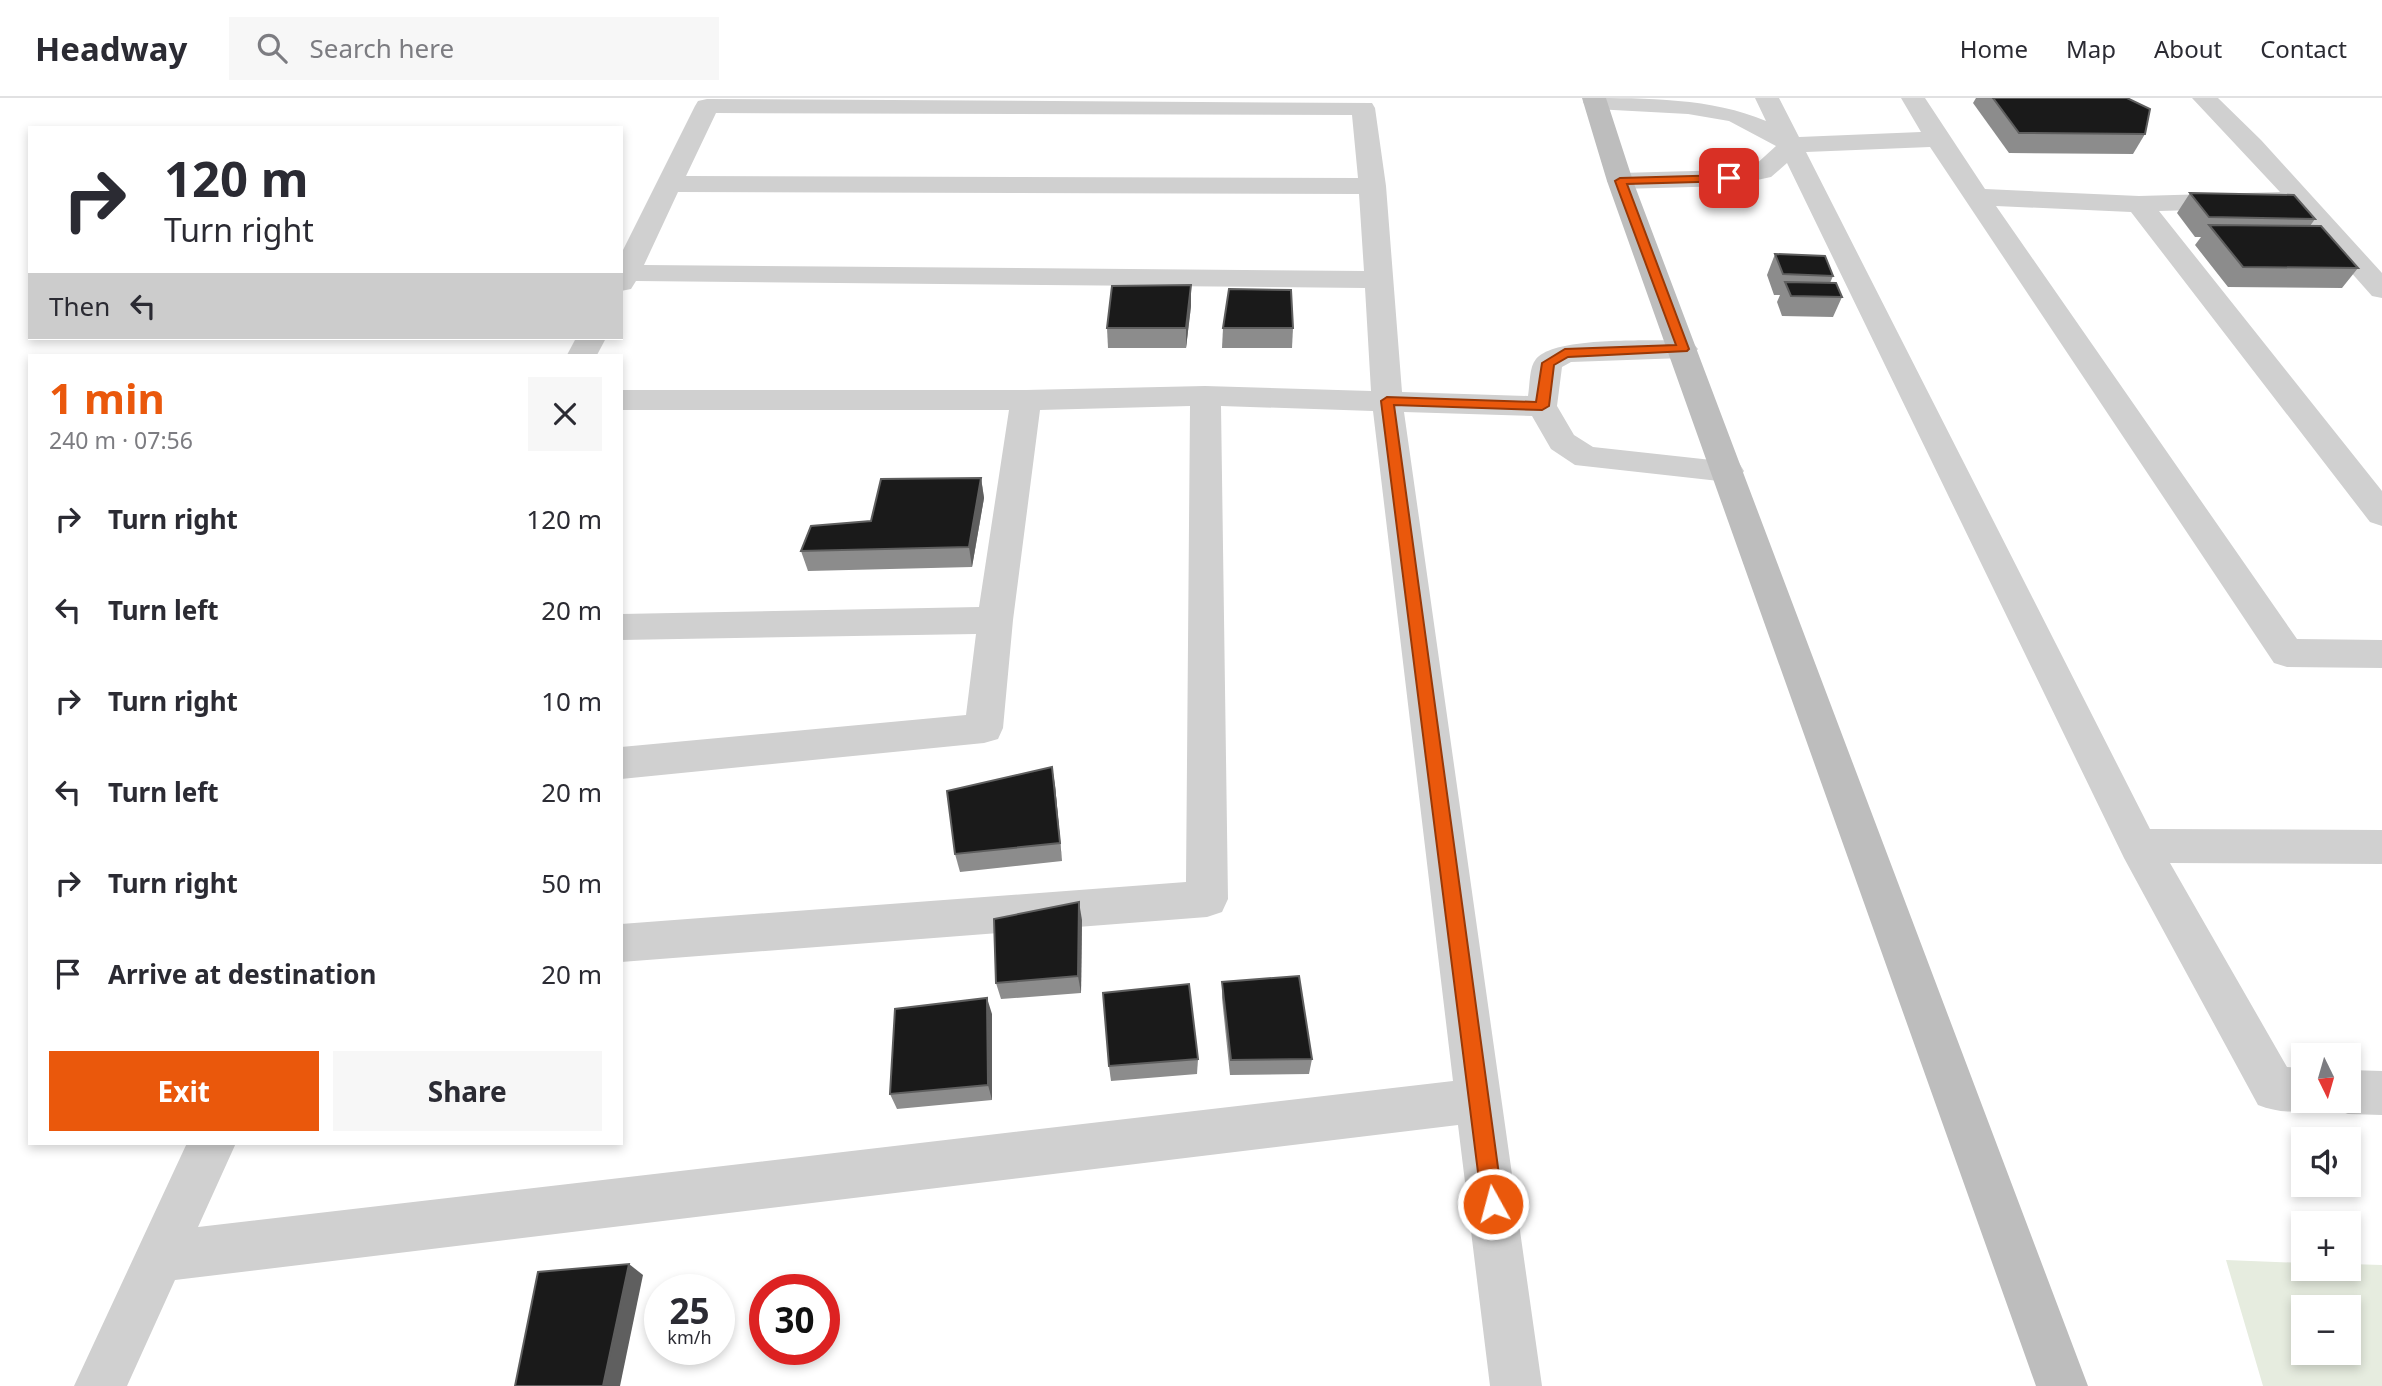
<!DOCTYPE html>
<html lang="en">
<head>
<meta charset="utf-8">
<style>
	:root { --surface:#fff; --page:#f7f7f7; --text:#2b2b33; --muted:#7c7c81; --line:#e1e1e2; --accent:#ea580c }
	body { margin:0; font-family:"Noto Sans",sans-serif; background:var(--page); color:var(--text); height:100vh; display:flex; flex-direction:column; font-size:26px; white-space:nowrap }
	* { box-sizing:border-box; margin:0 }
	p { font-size:23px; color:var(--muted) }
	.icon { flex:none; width:38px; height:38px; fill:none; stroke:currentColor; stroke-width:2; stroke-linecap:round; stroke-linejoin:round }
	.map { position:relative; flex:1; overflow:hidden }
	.drawer { position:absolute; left:28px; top:256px; width:595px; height:791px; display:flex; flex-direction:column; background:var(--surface); border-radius:0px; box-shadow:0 4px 10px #0003 }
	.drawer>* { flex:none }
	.hud { position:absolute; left:28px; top:28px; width:595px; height:214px; border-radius:0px; box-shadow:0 4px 10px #0003; background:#fff; color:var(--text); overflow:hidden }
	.needle { width:46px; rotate:175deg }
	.tools { position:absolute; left:2291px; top:945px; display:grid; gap:14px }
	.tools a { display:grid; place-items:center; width:70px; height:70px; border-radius:0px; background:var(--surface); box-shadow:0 4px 10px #0003; font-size:35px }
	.speed { position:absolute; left:644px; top:1176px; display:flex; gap:14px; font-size:35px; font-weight:700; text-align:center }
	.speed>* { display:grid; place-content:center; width:91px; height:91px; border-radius:50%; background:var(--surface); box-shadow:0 4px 10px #0003; line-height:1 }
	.speed small { font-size:18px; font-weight:400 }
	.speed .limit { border:10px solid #d22; background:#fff; color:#111 }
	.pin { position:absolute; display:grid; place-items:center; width:60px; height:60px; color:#fff; margin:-30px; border-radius:14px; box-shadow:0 4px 10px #0006 }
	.me { position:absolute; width:77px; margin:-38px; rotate:353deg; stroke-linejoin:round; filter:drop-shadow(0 0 5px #0008) }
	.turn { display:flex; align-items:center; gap:24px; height:147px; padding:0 21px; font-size:32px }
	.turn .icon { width:91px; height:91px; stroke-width:2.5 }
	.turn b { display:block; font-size:49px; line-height:60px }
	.then { display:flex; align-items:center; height:66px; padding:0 21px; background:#0003; gap:14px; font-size:26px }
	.round { display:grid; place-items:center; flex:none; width:74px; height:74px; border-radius:0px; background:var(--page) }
	.head { display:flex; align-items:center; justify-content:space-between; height:119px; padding:0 21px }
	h1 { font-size:42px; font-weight:700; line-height:52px; color:var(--accent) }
	.cta { display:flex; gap:14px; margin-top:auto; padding:14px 21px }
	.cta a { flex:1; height:80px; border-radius:0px; background:var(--accent); color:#fff; font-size:28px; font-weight:700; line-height:80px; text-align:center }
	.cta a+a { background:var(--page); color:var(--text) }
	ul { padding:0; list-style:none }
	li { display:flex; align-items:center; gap:21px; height:91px; padding:0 21px }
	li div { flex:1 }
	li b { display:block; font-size:26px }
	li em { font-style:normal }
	header { display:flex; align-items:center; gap:42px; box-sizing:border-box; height:98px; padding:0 35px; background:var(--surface); border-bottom:2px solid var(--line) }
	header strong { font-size:33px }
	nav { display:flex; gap:38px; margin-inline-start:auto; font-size:24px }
	.search { width:490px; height:63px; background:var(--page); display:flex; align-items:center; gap:18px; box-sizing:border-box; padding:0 24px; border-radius:0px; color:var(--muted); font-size:26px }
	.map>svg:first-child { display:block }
</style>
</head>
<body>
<header>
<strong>Headway</strong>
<div class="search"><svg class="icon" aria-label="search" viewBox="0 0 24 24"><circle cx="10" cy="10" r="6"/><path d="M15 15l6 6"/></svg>Search here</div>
<nav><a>Home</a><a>Map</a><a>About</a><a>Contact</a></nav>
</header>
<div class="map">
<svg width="2382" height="1288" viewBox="0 0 2382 1288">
	<rect width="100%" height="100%" fill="#fff"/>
	<path fill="#e6ecdf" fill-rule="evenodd" d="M2226,1162L2303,1165V1171H2348L2349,1166L2382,1167V1288H2263ZM2348,1209V1255H2303V1209Z"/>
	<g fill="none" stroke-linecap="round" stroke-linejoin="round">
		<g fill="#d0d0d0" fill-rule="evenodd">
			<path d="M1586,0C1646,0 1712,0 1766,23L1755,0H1779L1799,39L1921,34L1901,0H1925L1985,91L2139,98L2280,94L2192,0H2218L2261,42L2382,175V200L2372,198L2293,109L2159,113L2382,393V428L2370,424L2131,114L1996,108L2297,541L2382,542V570L2287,569L2274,565L1930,49L1806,54L2150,731L2382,732V766L2170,765L2287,969L2303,970V1003H2322L2319,1008C2298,1016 2279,1015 2258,1007L2124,760L1787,65L1771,79L1729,88L1620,91L1611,88L1607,83L1611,78L1620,75L1729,72L1754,68L1776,48L1729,23L1688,16L1595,11L1586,9L1583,4Z"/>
			<path d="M707,1L1372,5L1375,10L1386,88L1402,294L1528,298C1530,287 1529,269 1536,261C1554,238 1652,243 1683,242L1693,245L1698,251L1693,257L1683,260L1571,264L1562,269L1557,308L1574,337L1593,349L1739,365L1744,373L1739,381L1728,384L1575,367L1551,351L1532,318L1404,314L1542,1288H1490L1458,1027L175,1182L127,1288H74L187,1045H236L198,1129L1453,983L1373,313L1221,308L1228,801L1222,814L1207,819L621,864V826L1186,784L1190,308L1040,312L1013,522L1003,630L998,641L984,645L621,681V649L966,617L976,536L621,542V516L979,509L1009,312H621V292H1026L1205,288L1371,293L1365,190L636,183L631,191L621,193V156L695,8L698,3ZM716,15L1352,17L1358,80L686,78ZM678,94L1359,96L1364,173L644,167Z"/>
			<polygon points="576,240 606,240 597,257 567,257"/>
			<polygon points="2348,972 2382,973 2382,1017 2348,1016 2332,1010 2329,1003 2348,1003"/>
		</g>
		<polygon fill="#bdbdbd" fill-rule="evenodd" points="1582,0 1606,0 1633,83 2088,1288 2036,1288 1607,83"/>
	</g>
	<g fill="#8c8c8c">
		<polygon points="1976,0 2127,0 2145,36 2133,56 2009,55 1973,5"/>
		<polygon points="2190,95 2315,121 2310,128 2358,170 2342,190 2228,189 2195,147 2201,139 2195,139 2177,115"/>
		<polygon points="1775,156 1833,178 1830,185 1842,199 1833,219 1782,218 1777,204 1780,197 1774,197 1767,177"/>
		<polygon points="1191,208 1186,250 1108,250 1107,230"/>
		<polygon points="1223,230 1293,230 1292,250 1222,250"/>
		<polygon points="981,380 984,400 972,469 808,473 801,453 871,423"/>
		<polygon points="1055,687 1062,763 960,774 955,756"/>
		<polygon points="1082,822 1081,895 1001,901 996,885"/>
		<polygon points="1222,884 1312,961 1309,976 1230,977 1222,900"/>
		<polygon points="992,916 992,1002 897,1011 890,996"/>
		<polygon points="1198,961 1197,976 1111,983 1109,968"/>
	</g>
	<g fill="#5f5f5f">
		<polygon points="1191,187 1191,208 1186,250 1186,230"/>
		<polygon points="981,380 984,400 972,469 969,449"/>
		<polygon points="1052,669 1055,687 1062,763 1060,745"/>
		<polygon points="1079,804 1082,822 1081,895 1078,878"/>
		<polygon points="987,900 992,916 992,1002 988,987"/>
		<polygon points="629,1166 643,1177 620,1288 603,1288"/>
	</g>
	<g fill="#1a1a1a" stroke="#5f5f5f" stroke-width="2">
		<polygon points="1993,0 2127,0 2150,11 2145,36 2019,35"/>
		<polygon points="2190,95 2294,97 2315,121 2209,119"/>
		<polygon points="2209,127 2321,128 2358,170 2243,169"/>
		<polygon points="1775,156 1825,158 1833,178 1783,176"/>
		<polygon points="1785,184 1836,185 1842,199 1791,198"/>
		<polygon points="1191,187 1186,230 1107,230 1112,188"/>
		<polygon points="1229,191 1291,192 1293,230 1223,230"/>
		<polygon points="981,380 969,449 801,453 811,428 871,423 881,381"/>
		<polygon points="1052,669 1060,745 955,756 947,693"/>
		<polygon points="1079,804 1078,878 996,885 994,821"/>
		<polygon points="1299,878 1312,961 1231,962 1222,884"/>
		<polygon points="1189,886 1198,961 1109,968 1103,895"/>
		<polygon points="987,900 988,987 890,996 895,911"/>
		<polygon points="629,1166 603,1288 515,1288 538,1174"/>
	</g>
	<polygon fill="#ea580c" stroke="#983908" stroke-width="2" points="1729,77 1735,80 1733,83 1627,86 1689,251 1687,253 1568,259 1554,267 1549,308 1542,312 1394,307 1503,1106 1500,1113 1493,1116 1485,1113 1482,1106 1381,303 1387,299 1536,304 1542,265 1565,251 1676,247 1615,83 1620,80"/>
</svg>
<div class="tools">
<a><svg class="needle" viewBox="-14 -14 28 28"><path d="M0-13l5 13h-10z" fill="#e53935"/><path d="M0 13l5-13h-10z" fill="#7c7c81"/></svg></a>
<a><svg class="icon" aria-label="sound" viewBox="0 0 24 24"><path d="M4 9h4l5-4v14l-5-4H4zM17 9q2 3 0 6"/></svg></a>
<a>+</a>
<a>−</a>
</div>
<div class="speed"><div>25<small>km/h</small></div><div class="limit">30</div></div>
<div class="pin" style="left:1729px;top:80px;background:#d93025"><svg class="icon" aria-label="arrive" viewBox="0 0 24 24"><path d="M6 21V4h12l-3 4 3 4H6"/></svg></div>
<svg class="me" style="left:1493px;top:1106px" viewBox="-20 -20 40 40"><circle r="17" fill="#ea580c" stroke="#fff" stroke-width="3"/><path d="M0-11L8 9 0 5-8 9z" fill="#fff"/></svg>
<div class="hud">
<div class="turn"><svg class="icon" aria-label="right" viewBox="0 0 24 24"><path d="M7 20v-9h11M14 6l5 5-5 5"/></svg><div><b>120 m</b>Turn right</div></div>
<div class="then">Then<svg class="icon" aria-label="left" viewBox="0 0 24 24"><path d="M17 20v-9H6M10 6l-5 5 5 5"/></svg></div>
</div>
<section class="drawer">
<div class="head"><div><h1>1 min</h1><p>240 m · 07:56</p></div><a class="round"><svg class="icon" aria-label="close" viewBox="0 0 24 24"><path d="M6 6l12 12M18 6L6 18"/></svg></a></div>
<ul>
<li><svg class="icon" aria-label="right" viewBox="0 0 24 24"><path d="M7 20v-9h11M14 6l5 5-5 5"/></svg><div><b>Turn right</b></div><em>120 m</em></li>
<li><svg class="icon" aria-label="left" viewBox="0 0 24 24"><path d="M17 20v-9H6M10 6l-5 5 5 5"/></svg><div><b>Turn left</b></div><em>20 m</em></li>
<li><svg class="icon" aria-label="right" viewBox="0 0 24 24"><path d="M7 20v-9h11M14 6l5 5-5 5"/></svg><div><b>Turn right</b></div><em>10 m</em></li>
<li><svg class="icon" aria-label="left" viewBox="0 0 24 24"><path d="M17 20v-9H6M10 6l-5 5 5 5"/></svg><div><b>Turn left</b></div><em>20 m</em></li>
<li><svg class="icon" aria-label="right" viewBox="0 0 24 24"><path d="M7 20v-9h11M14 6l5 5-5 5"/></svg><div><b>Turn right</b></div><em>50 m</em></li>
<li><svg class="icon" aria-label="arrive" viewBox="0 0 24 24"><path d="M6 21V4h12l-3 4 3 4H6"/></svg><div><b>Arrive at destination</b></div><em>20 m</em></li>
</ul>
<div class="cta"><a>Exit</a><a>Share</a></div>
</section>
</div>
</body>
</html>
